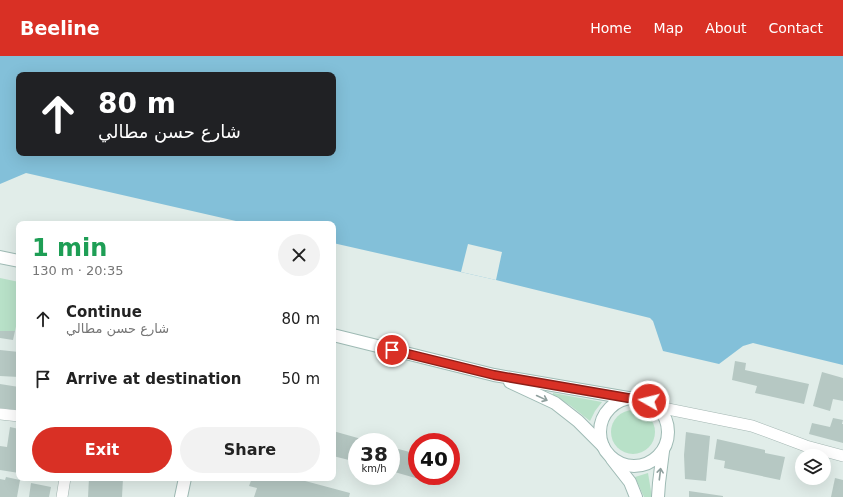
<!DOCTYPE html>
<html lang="en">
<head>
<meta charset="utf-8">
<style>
	:root { --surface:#fff; --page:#f2f2f2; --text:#222; --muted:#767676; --accent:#d93025 }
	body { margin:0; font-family:"DejaVu Sans","Noto Sans Arabic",sans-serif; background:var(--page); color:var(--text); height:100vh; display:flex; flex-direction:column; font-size:15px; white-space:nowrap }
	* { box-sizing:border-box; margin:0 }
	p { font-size:13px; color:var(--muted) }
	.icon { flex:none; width:22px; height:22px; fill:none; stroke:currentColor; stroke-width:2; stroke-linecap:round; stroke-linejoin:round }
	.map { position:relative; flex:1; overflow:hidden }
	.details { position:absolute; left:16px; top:165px; width:320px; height:260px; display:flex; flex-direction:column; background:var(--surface); border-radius:8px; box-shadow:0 4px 16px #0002 }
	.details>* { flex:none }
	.top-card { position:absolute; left:16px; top:16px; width:320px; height:84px; border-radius:8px; box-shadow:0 4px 16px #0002; background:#202124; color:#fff; overflow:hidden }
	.controls { position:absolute; left:795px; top:393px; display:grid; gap:8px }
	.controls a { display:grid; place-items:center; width:36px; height:36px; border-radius:50%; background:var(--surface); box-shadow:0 4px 16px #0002; font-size:20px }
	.speed { position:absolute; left:348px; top:377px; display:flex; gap:8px; font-size:20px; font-weight:700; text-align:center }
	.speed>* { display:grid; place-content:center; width:52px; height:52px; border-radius:50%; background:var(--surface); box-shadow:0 4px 16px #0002; line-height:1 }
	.speed small { font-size:10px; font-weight:400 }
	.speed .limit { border:6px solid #d22; background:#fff; color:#111 }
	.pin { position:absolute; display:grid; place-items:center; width:34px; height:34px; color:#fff; margin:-17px; border:2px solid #fff; border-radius:50%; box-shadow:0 1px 4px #0007 }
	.me { position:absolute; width:44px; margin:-22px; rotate:278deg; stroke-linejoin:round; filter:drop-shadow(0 0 3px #0008) }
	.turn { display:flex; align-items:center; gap:14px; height:84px; padding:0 16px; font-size:18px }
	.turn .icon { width:52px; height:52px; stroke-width:2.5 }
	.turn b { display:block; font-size:28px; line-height:34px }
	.round { display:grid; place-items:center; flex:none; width:42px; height:42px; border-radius:21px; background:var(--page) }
	.summary { display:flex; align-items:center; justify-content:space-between; height:68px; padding:0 16px }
	h1 { font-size:24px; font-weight:800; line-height:30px; color:#1e9e55 }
	.button { display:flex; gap:8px; margin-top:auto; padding:8px 16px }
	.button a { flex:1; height:46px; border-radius:24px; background:var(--accent); color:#fff; font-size:16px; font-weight:800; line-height:46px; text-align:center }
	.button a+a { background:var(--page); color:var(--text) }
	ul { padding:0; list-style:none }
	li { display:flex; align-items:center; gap:12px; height:60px; padding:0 16px }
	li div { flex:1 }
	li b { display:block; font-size:15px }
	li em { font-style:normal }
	header { display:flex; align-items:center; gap:24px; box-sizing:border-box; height:56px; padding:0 20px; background:var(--accent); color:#fff }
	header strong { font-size:19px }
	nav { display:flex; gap:22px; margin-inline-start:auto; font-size:14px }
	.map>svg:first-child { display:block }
</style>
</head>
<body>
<header>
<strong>Beeline</strong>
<nav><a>Home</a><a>Map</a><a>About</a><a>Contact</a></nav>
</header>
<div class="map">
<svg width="843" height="441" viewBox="0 0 843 441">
	<rect width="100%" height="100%" fill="#e1ede9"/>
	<g fill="#b8e1c8">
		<polygon points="0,222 19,226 19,257 15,275 0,275"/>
		<polygon points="553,337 602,346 595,355 590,365 571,350 553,339"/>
		<circle cx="633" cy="376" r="22"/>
		<polygon points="648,417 652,441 644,441 635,421"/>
	</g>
	<path fill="#83c0d9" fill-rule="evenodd" d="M0,0H843V309L753,287L743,290L719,308L663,295L653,265L650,262L496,224L333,187V168H249L26,117L0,128ZM19,19H333V97H19Z"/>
	<polygon fill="#e1ede9" points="468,188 502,196 496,224 461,216"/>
	<g fill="#b6c8c3">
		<polygon points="0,275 15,275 13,284 0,282"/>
		<polygon points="0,294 19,296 19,321 0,320"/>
		<polygon points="735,305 746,307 745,314 809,328 804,348 755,337 757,330 732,324"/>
		<polygon points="822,316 843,322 843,345 833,343 830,355 813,350"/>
		<polygon points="0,328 19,331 19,354 0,352"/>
		<polygon points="833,362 843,364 842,368 843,368 843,387 809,378 812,367 830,371"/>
		<polygon points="10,371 19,373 19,417 0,414 0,390 7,391"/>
		<polygon points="333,375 372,386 357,386 357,406 333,400"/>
		<polygon points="686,376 710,380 706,425 685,423 684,399"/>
		<polygon points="717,383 765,394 765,397 785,401 780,424 724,412 725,405 714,403"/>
		<polygon points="391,391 417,398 417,420 435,420 433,427 391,415"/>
		<polygon points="6,421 20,424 17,441 0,441 0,423 5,424"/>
		<polygon points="89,422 123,422 122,441 88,441"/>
		<polygon points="252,422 294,422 350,437 349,441 254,441 257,432 249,430"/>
		<polygon points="835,422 843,424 843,441 831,441"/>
		<polygon points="31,427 51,431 49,441 29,441"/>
		<polygon points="689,435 723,440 723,441 689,441"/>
	</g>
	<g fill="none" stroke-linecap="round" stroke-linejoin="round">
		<g stroke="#a3b6b2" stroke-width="12">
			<g id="street">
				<polyline points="658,351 752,370 806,390 843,400"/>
				<polyline points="0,358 19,360"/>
				<polyline points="62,441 65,422"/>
			</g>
		</g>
		<g stroke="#9ebab4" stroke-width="14">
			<g id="secondary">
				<polyline points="0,201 19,205"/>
				<polyline points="333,279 494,319 628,342"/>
				<polyline points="510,326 555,347 578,365 603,390"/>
				<circle cx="634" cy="376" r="34"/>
				<polyline points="612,403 630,426 636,441"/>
				<polyline points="181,441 185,422"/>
				<polyline points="658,441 659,427 663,395"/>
			</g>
		</g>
		<use href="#street" stroke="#fff" stroke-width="11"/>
		<use href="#secondary" stroke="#fff" stroke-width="12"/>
	</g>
	<defs><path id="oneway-shaft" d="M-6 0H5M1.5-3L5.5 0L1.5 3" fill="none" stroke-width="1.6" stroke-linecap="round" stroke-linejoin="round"/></defs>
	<g stroke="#8fa09e">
		<use href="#oneway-shaft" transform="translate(542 342) rotate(25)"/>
		<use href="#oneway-shaft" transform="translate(660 418) rotate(-83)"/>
	</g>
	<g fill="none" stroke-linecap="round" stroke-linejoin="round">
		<g stroke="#8d1f18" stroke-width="10">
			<polyline id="route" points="392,294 494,319 628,342 639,342 649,345"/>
		</g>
		<use href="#route" stroke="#d93025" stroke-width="7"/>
	</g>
</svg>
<div class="controls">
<a><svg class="icon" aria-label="layers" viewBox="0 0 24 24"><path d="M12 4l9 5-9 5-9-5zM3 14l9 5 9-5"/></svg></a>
</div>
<div class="speed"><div>38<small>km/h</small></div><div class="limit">40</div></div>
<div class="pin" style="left:392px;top:294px;background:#d93025"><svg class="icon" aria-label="arrive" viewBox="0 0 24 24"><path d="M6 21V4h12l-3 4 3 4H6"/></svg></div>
<svg class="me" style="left:649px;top:345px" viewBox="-20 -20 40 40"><circle r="17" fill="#d93025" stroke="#fff" stroke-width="3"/><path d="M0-11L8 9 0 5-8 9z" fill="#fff"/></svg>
<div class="top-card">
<div class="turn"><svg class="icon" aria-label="ahead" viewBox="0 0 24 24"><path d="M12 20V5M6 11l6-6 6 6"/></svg><div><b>80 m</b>شارع حسن مطالي</div></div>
</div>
<section class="details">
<div class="summary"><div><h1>1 min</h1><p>130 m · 20:35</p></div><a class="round"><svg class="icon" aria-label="close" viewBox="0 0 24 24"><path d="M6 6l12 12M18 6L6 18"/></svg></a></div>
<ul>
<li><svg class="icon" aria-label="ahead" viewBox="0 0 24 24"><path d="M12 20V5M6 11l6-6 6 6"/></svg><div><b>Continue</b><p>شارع حسن مطالي</p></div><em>80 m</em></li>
<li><svg class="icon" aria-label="arrive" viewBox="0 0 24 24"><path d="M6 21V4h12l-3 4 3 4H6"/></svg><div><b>Arrive at destination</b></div><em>50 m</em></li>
</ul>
<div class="button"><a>Exit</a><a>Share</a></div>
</section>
</div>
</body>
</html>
